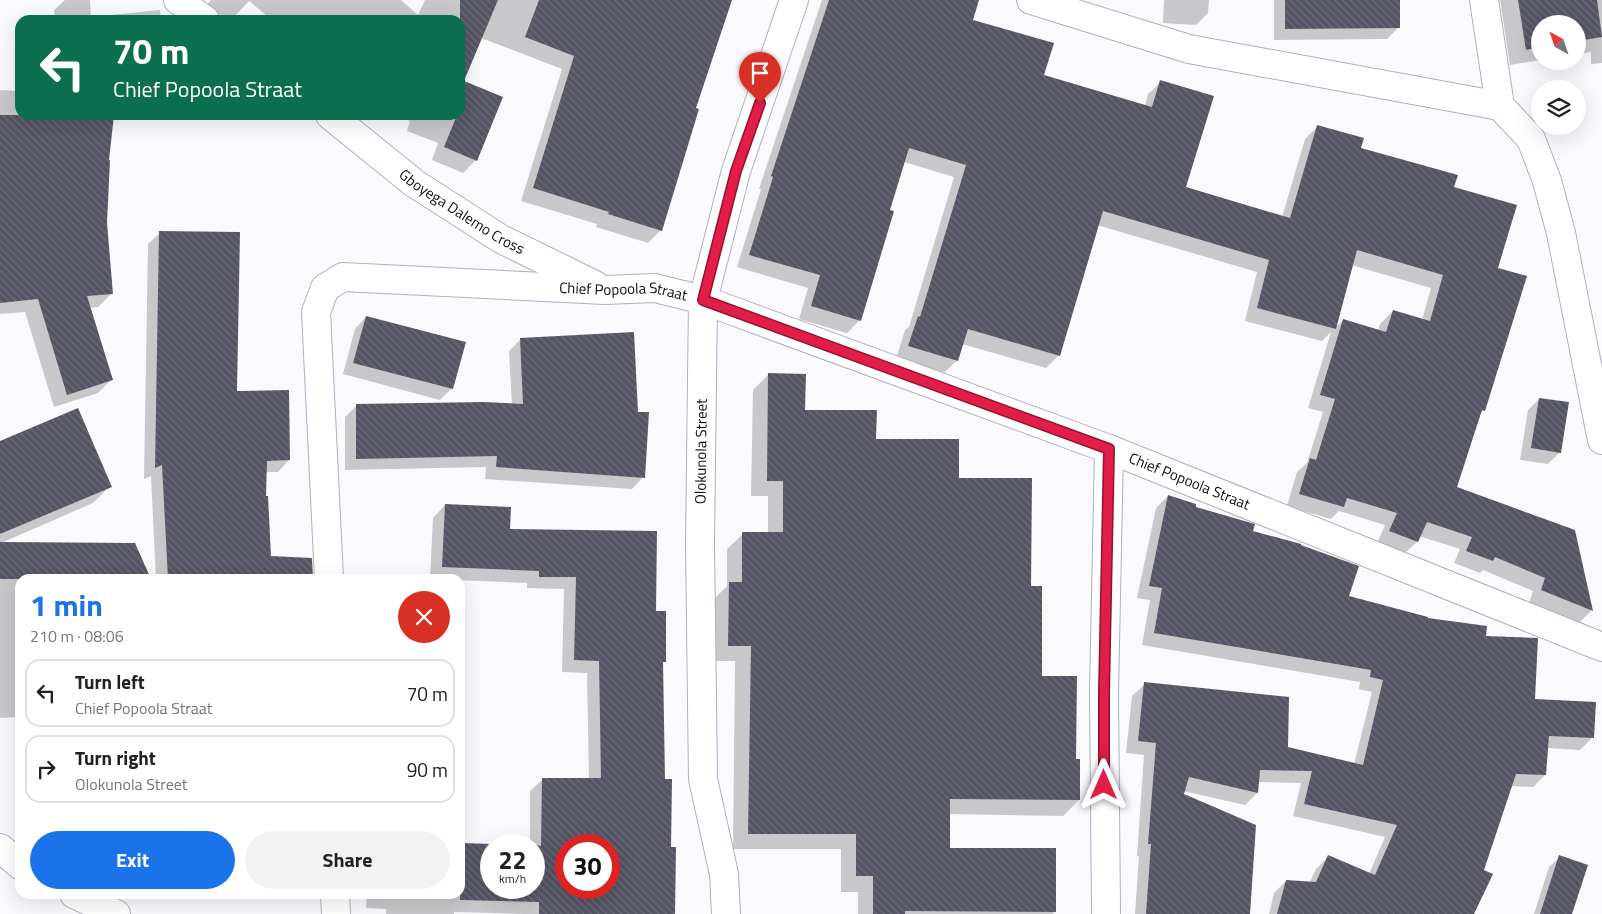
<!DOCTYPE html>
<html lang="en">
<head>
<meta charset="utf-8">
<style>
	:root { --surface:#fff; --page:#f2f2f2; --text:#202124; --muted:#757577; --line:#e0e0e0; --accent:#1a73e8 }
	body { margin:0; font-family:"Titillium Web",sans-serif; background:var(--page); color:var(--text); height:100vh; display:flex; flex-direction:column; font-size:19px; white-space:nowrap }
	* { box-sizing:border-box; margin:0 }
	p { font-size:16px; color:var(--muted) }
	.icon { flex:none; width:28px; height:28px; fill:none; stroke:currentColor; stroke-width:2; stroke-linecap:round; stroke-linejoin:round }
	.map { position:relative; flex:1; overflow:hidden }
	.side { position:absolute; left:15px; top:574px; width:450px; height:325px; display:flex; flex-direction:column; background:var(--surface); border-radius:15px; box-shadow:0 5px 20px #0002 }
	.side>* { flex:none }
	.banner { position:absolute; left:15px; top:15px; width:450px; height:105px; border-radius:15px; box-shadow:0 5px 20px #0002; background:#0b6e4f; color:#fff; overflow:hidden }
	.needle { width:32px; rotate:320deg }
	.buttons { position:absolute; left:1531px; top:15px; display:grid; gap:10px }
	.buttons a { display:grid; place-items:center; width:55px; height:55px; border-radius:50%; background:var(--surface); box-shadow:0 5px 20px #0002; font-size:25px }
	.speed { position:absolute; left:480px; top:834px; display:flex; gap:10px; font-size:25px; font-weight:700; text-align:center }
	.speed>* { display:grid; place-content:center; width:65px; height:65px; border-radius:50%; background:var(--surface); box-shadow:0 5px 20px #0002; line-height:1 }
	.speed small { font-size:12px; font-weight:400 }
	.speed .limit { border:8px solid #d22; background:#fff; color:#111 }
	.pin { position:absolute; display:grid; place-items:center; width:42px; height:42px; color:#fff; margin:-51px -21px; border-radius:50% 50% 50% 0; rotate:-45deg; box-shadow:0 0 5px #0007 }
	.pin .icon { rotate:45deg }
	.me { position:absolute; width:55px; margin:-28px; rotate:0deg; stroke-linejoin:round; filter:drop-shadow(0 0 4px #0008) }
	.turn { display:flex; align-items:center; gap:18px; height:105px; padding:0 15px; font-size:22px }
	.turn .icon { width:65px; height:65px; stroke-width:2.5 }
	.turn b { display:block; font-size:35px; line-height:42px }
	.round { display:grid; place-items:center; flex:none; width:52px; height:52px; border-radius:26px; background:var(--page) }
	.overview { display:flex; align-items:center; justify-content:space-between; height:85px; padding:0 15px }
	h1 { font-size:30px; font-weight:700; line-height:38px; color:var(--accent) }
	.button { display:flex; gap:10px; margin-top:auto; padding:10px 15px }
	.button a { flex:1; height:58px; border-radius:30px; background:var(--accent); color:#fff; font-size:20px; font-weight:700; line-height:58px; text-align:center }
	.button a+a { background:var(--page); color:var(--text) }
	ul { padding:0; list-style:none }
	li { display:flex; align-items:center; gap:15px; height:68px; margin:0 10px 8px; padding:0 5px; border:2px solid var(--line); border-radius:15px }
	li div { flex:1 }
	li b { display:block; font-size:19px }
	li em { font-style:normal }
	.map>svg:first-child { display:block }
</style>
</head>
<body>
<div class="map">
<svg width="1602" height="914" viewBox="0 0 1602 914">
	<defs>
		<pattern id="building-back-hatch" width="6" height="6" patternUnits="userSpaceOnUse" patternTransform="scale(1.25)"><rect width="6" height="6" fill="#555465"/><path d="M-1 5l2 2M0 0l6 6M5-1l2 2" fill="none" stroke="#6d6c7a"/></pattern>
	</defs>
	<rect width="100%" height="100%" fill="#fafafe"/>
	<g fill="#0003" fill-rule="evenodd">
		<polygon points="65,0 90,0 91,17 160,10 161,20 55,20 54,10"/>
		<polygon points="211,0 401,0 418,15 425,0 730,0 694,109 661,230 648,243 596,227 597,224 521,201 562,69 481,38 463,82 476,160 463,173 432,160 438,143 407,131 410,121 397,115 460,115 460,20 272,20 249,1 231,20 221,20 205,7"/>
		<path d="M822,0H966L971,21L1043,76L1145,106L1148,94L1161,82L1185,188L1282,217L1305,139L1318,126L1359,149L1453,188L1497,269L1484,410L1479,414L1456,488L1574,531L1591,611L1579,623L1529,603L1533,591L1483,570L1480,573L1454,563L1460,549L1419,536L1417,542L1404,554L1377,544L1385,525L1339,511L1331,519L1287,506L1297,472L1307,463L1323,412L1308,408L1331,332L1322,341L1245,321L1257,272L1097,225L1059,355L1046,368L962,344L957,360L944,373L896,359L905,330L909,327L954,177L904,162L889,211L860,320L847,333L799,319L808,288L737,267L761,189H759ZM1351,265L1431,288L1422,320L1393,311L1380,324L1378,331L1343,320L1334,329Z"/>
		<polygon points="1164,0 1209,0 1208,13 1196,25 1163,23"/>
		<polygon points="1274,0 1399,0 1399,27 1387,39 1274,40"/>
		<polygon points="1500,0 1602,0 1602,63 1591,64 1591,52 1578,54 1578,24 1540,24 1540,60 1510,65"/>
		<polygon points="0,90 20,91 20,115 112,115 107,162 106,223 111,294 98,307 89,308 111,380 98,393 54,407 25,312 0,314"/>
		<polygon points="160,233 236,393 289,460 278,472 265,472 265,497 270,557 308,579 156,579 151,476 144,479 148,244"/>
		<polygon points="366,317 452,388 440,400 343,374 355,329"/>
		<polygon points="520,340 637,413 643,477 632,489 485,479 486,467 345,470 345,417 356,406 512,405 509,351"/>
		<polygon points="768,375 804,412 875,440 958,480 1030,587 1041,677 1074,760 1079,800 1063,816 949,814 949,849 1055,912 1052,914 858,914 858,892 841,892 841,849 733,849 735,661 713,661 714,599 727,586 727,549 743,534 768,534 768,496 751,496 753,390"/>
		<polygon points="1539,399 1560,452 1548,464 1520,460 1528,410"/>
		<polygon points="0,442 110,486 93,503 1,543 20,579 20,717 0,718"/>
		<polygon points="1168,496 1251,532 1348,597 1485,637 1533,700 1592,738 1580,750 1547,748 1545,775 1533,787 1511,786 1483,871 1473,914 1269,914 1274,893 1286,881 1310,882 1316,869 1328,857 1369,874 1385,837 1293,816 1301,783 1258,782 1257,793 1245,805 1183,791 1182,795 1249,914 1135,914 1139,856 1137,856 1144,755 1126,753 1132,696 1145,684 1286,748 1354,764 1372,692 1359,689 1360,682 1142,645 1150,600 1137,598 1156,508"/>
		<path d="M445,505L508,531L655,612L664,661L662,664L664,780L673,914H524L454,912V914H386V909L366,908L367,894H460V844L491,845V888H534V845H530V791L543,779H589L587,673L562,672L564,589L527,588V583L430,579L433,518ZM566,845H609V888H566Z"/>
		<polygon points="1560,857 1571,914 1534,914 1549,867"/>
	</g>
	<g fill="url(#building-back-hatch)" fill-rule="evenodd">
		<polygon points="460,0 498,0 464,81 503,97 477,161 444,147 457,115 460,115"/>
		<polygon points="539,0 732,0 696,108 699,109 662,231 608,214 609,212 533,188 574,56 525,37"/>
		<polygon points="829,0 979,0 973,20 1054,43 1044,75 1152,107 1160,80 1214,96 1186,187 1290,218 1317,125 1364,138 1361,148 1458,175 1454,187 1517,205 1498,268 1527,276 1485,411 1482,410 1457,487 1575,530 1593,611 1541,590 1545,578 1495,557 1493,561 1466,551 1472,537 1427,522 1418,542 1389,531 1397,513 1347,498 1344,507 1299,494 1310,458 1316,460 1335,399 1320,395 1343,319 1386,332 1393,310 1430,321 1443,275 1357,250 1336,329 1257,308 1269,260 1103,211 1060,356 968,329 958,361 908,346 918,316 920,317 966,165 909,148 890,210 894,211 861,321 811,306 820,275 749,255 773,177 771,176"/>
		<polygon points="1285,0 1400,0 1400,28 1285,29"/>
		<polygon points="1518,0 1597,0 1602,37 1578,41 1578,24 1540,24 1540,47 1526,50"/>
		<polygon points="0,115 114,115 109,160 110,160 107,223 113,294 87,296 113,380 67,395 38,299 0,303"/>
		<polygon points="159,231 240,232 237,391 289,390 290,460 267,461 266,496 268,496 271,556 312,558 313,579 168,579 162,465 155,468"/>
		<polygon points="366,316 466,342 453,389 353,363"/>
		<polygon points="634,332 638,412 649,412 645,478 496,467 497,456 356,459 356,404 484,402 523,404 520,338"/>
		<polygon points="768,373 806,374 805,410 877,410 876,439 959,439 959,478 1032,478 1031,586 1042,586 1042,676 1077,676 1076,759 1080,759 1080,800 950,799 950,848 1056,848 1056,912 905,911 905,914 873,914 873,876 856,876 856,834 748,834 751,646 728,646 729,582 742,582 742,532 783,532 783,481 767,481"/>
		<polygon points="1539,398 1569,402 1561,453 1531,448"/>
		<polygon points="78,408 112,487 0,534 0,441"/>
		<polygon points="1168,495 1196,504 1196,507 1255,524 1253,531 1301,544 1301,545 1359,566 1349,596 1428,617 1428,618 1487,626 1486,636 1538,638 1535,699 1596,702 1594,738 1549,736 1546,775 1516,774 1484,870 1493,874 1474,914 1277,914 1286,880 1316,882 1328,855 1375,875 1397,825 1304,804 1312,771 1260,770 1258,793 1189,777 1184,794 1256,825 1250,914 1146,914 1151,844 1148,844 1156,743 1138,741 1144,682 1289,697 1288,747 1363,765 1383,680 1370,677 1371,670 1154,633 1162,588 1149,586"/>
		<path d="M445,504L511,507L510,529L657,531L656,611H666V662H663L665,779H672L671,847H676L675,914H539V902L460,900V843L522,845H491V888H534V845L541,846L542,778H601L599,661L574,660L576,577H539V571L442,567ZM566,845H609V888H566Z"/>
		<polygon points="0,542 135,543 151,579 0,579"/>
		<polygon points="1559,855 1588,865 1572,914 1540,914"/>
	</g>
	<g fill="none" stroke-linecap="round" stroke-linejoin="round">
		<g stroke="#afaec2" stroke-width="30">
			<g id="street">
				<polyline points="178,0 205,20"/>
				<polyline points="1031,0 1189,49 1500,106"/>
				<polyline points="1484,0 1500,106 1531,139 1547,181 1561,233 1602,440"/>
				<path id="s1" d="M330,115L414,183L501,239L595,285"/>
				<path id="s2" d="M329,579L316,312L325,288L343,277L605,290L655,288L703,300L1109,449L1602,647"/>
				<polyline points="0,848 20,865"/>
				<polyline points="74,894 116,914"/>
				<polyline points="335,894 336,914"/>
				<path id="s3" d="M726,914L724,874L703,779L700,544L703,300L736,171L794,0"/>
				<polyline points="1106,914 1104,693 1109,449"/>
			</g>
		</g>
		<use href="#street" stroke="#fff" stroke-width="28"/>
	</g>
	<g fill="none" stroke-linecap="round" stroke-linejoin="round">
		<g stroke="#92132f" stroke-width="12">
			<polyline id="route" points="760,103 736,171 703,300 1109,449 1104,693 1104,785"/>
		</g>
		<use href="#route" stroke="#e11d48" stroke-width="9"/>
	</g>
	<g text-anchor="middle" stroke-width="5" stroke-linejoin="round" paint-order="stroke">
		<g font-size="15" fill="#0d0d13" stroke="#fff">
			<text dy="5" stroke="none"><textPath href="#s1" startOffset="164">Gboyega Dalemo Cross</textPath></text>
			<text dy="5" stroke="none"><textPath href="#s2" startOffset="595">Chief Popoola Straat</textPath></text>
			<text dy="5" stroke="none"><textPath href="#s3" startOffset="465">Olokunola Street</textPath></text>
			<text dy="5" stroke="none"><textPath href="#s2" startOffset="1195">Chief Popoola Straat</textPath></text>
		</g>
	</g>
</svg>
<div class="buttons">
<a><svg class="needle" viewBox="-14 -14 28 28"><path d="M0-13l5 13h-10z" fill="#e53935"/><path d="M0 13l5-13h-10z" fill="#757577"/></svg></a>
<a><svg class="icon" aria-label="layers" viewBox="0 0 24 24"><path d="M12 4l9 5-9 5-9-5zM3 14l9 5 9-5"/></svg></a>
</div>
<div class="speed"><div>22<small>km/h</small></div><div class="limit">30</div></div>
<div class="pin" style="left:760px;top:103px;background:#d93025"><svg class="icon" aria-label="arrive" viewBox="0 0 24 24"><path d="M6 21V4h12l-3 4 3 4H6"/></svg></div>
<svg class="me" style="left:1104px;top:785px" viewBox="-20 -20 40 40"><path d="M0-17L14 15 0 8-14 15z" fill="#e11d48" stroke="#fff" stroke-width="4"/></svg>
<div class="banner">
<div class="turn"><svg class="icon" aria-label="left" viewBox="0 0 24 24"><path d="M17 20v-9H6M10 6l-5 5 5 5"/></svg><div><b>70 m</b>Chief Popoola Straat</div></div>
</div>
<section class="side">
<div class="overview"><div><h1>1 min</h1><p>210 m · 08:06</p></div><a class="round" style="background:#d93025;color:#fff"><svg class="icon" aria-label="close" viewBox="0 0 24 24"><path d="M6 6l12 12M18 6L6 18"/></svg></a></div>
<ul>
<li><svg class="icon" aria-label="left" viewBox="0 0 24 24"><path d="M17 20v-9H6M10 6l-5 5 5 5"/></svg><div><b>Turn left</b><p>Chief Popoola Straat</p></div><em>70 m</em></li>
<li><svg class="icon" aria-label="right" viewBox="0 0 24 24"><path d="M7 20v-9h11M14 6l5 5-5 5"/></svg><div><b>Turn right</b><p>Olokunola Street</p></div><em>90 m</em></li>
</ul>
<div class="button"><a>Exit</a><a>Share</a></div>
</section>
</div>
</body>
</html>
